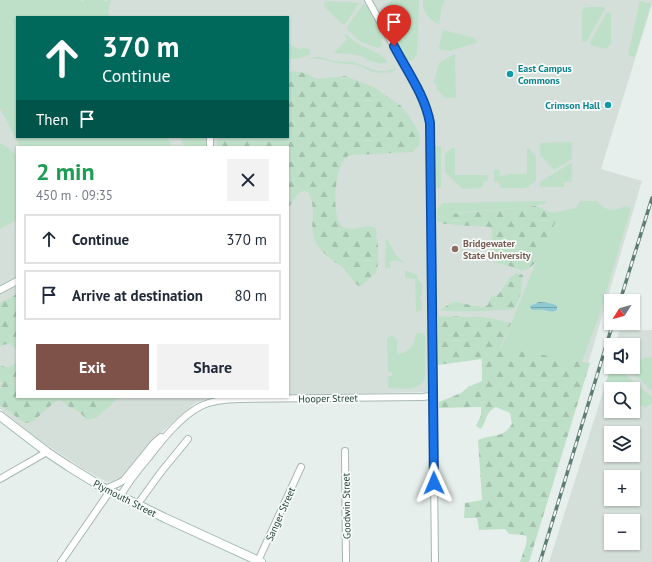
<!DOCTYPE html>
<html lang="en">
<head>
<meta charset="utf-8">
<style>
	:root { --surface:#fff; --page:#f2f2f3; --text:#1f2937; --muted:#747a83; --line:#e0e1e3; --accent:#7f5249 }
	body { margin:0; font-family:"PT Sans",sans-serif; background:var(--page); color:var(--text); height:100vh; display:flex; flex-direction:column; font-size:15px; white-space:nowrap }
	* { box-sizing:border-box; margin:0 }
	p { font-size:13px; color:var(--muted) }
	.icon { flex:none; width:22px; height:22px; fill:none; stroke:currentColor; stroke-width:2; stroke-linecap:round; stroke-linejoin:round }
	.map { position:relative; flex:1; overflow:hidden }
	.panel { position:absolute; left:16px; top:146px; width:273px; height:252px; display:flex; flex-direction:column; background:var(--surface); border-radius:0px; box-shadow:0 1px 3px #0004 }
	.panel>* { flex:none }
	.hud { position:absolute; left:16px; top:16px; width:273px; height:122px; border-radius:0px; box-shadow:0 1px 3px #0004; background:#00695c; color:#fff; overflow:hidden }
	.needle { width:26px; rotate:233deg }
	.fabs { position:absolute; left:604px; top:294px; display:grid; gap:8px }
	.fabs a { display:grid; place-items:center; width:36px; height:36px; border-radius:0px; background:var(--surface); box-shadow:0 1px 3px #0004; font-size:20px }
	.pin { position:absolute; display:grid; place-items:center; width:34px; height:34px; color:#fff; margin:-41px -17px; border-radius:50% 50% 50% 0; rotate:-45deg; box-shadow:0 0 4px #0007 }
	.pin .icon { rotate:45deg }
	.me { position:absolute; width:44px; margin:-22px; rotate:359deg; stroke-linejoin:round; filter:drop-shadow(0 0 3px #0008) }
	.turn { display:flex; align-items:center; gap:14px; height:84px; padding:0 20px; font-size:18px }
	.turn .icon { width:52px; height:52px; stroke-width:2.5 }
	.turn b { display:block; font-size:28px; line-height:34px }
	.then { display:flex; align-items:center; height:38px; padding:0 20px; background:#0003; gap:8px; font-size:15px }
	.round { display:grid; place-items:center; flex:none; width:42px; height:42px; border-radius:0px; background:var(--page) }
	.headline { display:flex; align-items:center; justify-content:space-between; height:68px; padding:0 20px }
	h1 { font-size:24px; font-weight:600; line-height:30px; color:#1e9e55 }
	.cta { display:flex; gap:8px; margin-top:auto; padding:8px 20px }
	.cta a { flex:1; height:46px; border-radius:0px; background:var(--accent); color:#fff; font-size:16px; font-weight:600; line-height:46px; text-align:center }
	.cta a+a { background:var(--page); color:var(--text) }
	ul { padding:0; list-style:none }
	li { display:flex; align-items:center; gap:12px; height:50px; margin:0 8px 6px; padding:0 12px; border:2px solid var(--line); border-radius:0px }
	li div { flex:1 }
	li b { display:block; font-size:15px }
	li em { font-style:normal }
	.map>svg:first-child { display:block }
</style>
</head>
<body>
<div class="map">
<svg width="652" height="562" viewBox="0 0 652 562">
	<defs>
		<pattern id="forest-firs" width="22" height="20" patternUnits="userSpaceOnUse"><rect width="22" height="20" fill="#bfe0c8"/><path d="M5 1l3.5 6h-7zM16 11l3.5 6h-7z" fill="#a4c1ad"/></pattern>
		<pattern id="water-rules" width="6" height="5" patternUnits="userSpaceOnUse"><rect width="6" height="5" fill="#8ec9d4"/><path d="M0 2.5h6" fill="none" stroke="#74a5ad"/></pattern>
	</defs>
	<rect width="100%" height="100%" fill="#e6efeb"/>
	<g fill="#d4dfda" fill-rule="evenodd">
		<path d="M0,0H652V4L601,169L642,181L581,388L482,389L481,317L428,316L429,392L288,395V147H17V397H218L210,398L195,403L155,438L122,477L113,481L107,482L82,468L38,439L0,409ZM17,17H288V137H17Z"/>
		<path d="M652,330V562H549L611,367H633V345H616L619,331ZM611,389H633V411H611ZM611,433H633V455H611ZM611,477H633V499H611ZM611,521H633V543H611Z"/>
	</g>
	<g fill="#bfe0c8">
		<polygon points="0,0 81,0 82,2 85,0 103,0 106,2 108,0 111,0 108,13 110,17 17,17 17,137 167,137 172,147 20,147 0,108"/>
		<polygon points="392,0 419,0 417,54 415,58 410,61 407,60 383,14 386,6"/>
		<path d="M423,0H445L442,7L439,24H438C428,18 422,12 423,0Z"/>
		<path d="M330,1L359,3L346,23L343,25L324,6C323,2 327,1 330,1Z"/>
		<polygon points="640,1 651,4 635,57 628,55"/>
		<polygon points="363,4 366,5 381,31 380,33 381,35 384,36 385,38 381,40 383,45 377,48 361,42 347,29 347,27"/>
		<polygon points="587,7 603,7 605,9 587,41 585,42 583,42 582,40 582,11 584,8"/>
		<path d="M609,12L611,16V43C607,52 599,48 591,45L590,42L606,14Z"/>
		<polygon points="444,30 474,38 478,42 476,43 450,51 441,50 439,48 442,33"/>
		<path d="M344,33C349,36 354,42 360,45C370,50 380,52 388,62C376,67 368,58 357,55C350,53 341,54 334,53L347,39L345,36Z"/>
		<path d="M288,43L300,50L302,47L310,50V54C304,58 296,59 288,59Z"/>
		<polygon points="454,54 455,54 456,98 445,98 438,90 434,81 439,63"/>
		<polygon points="316,57 321,57 333,61 353,62 374,70 380,71 386,71 395,68 395,69 392,72 380,73 372,72 357,65 337,63 320,59 308,59"/>
		<polygon points="180,137 206,137 206,147 185,147"/>
		<polygon points="572,142 572,159 554,170 540,155 540,143"/>
		<polygon points="0,143 7,147 17,156 17,220 0,229"/>
		<polygon points="434,146 441,146 441,187 439,188 436,187 434,185"/>
		<polygon points="527,147 536,157 536,181 526,188 501,188 499,185 499,182 495,182 494,180 494,170 499,170 500,176 507,175 507,174 527,174"/>
		<polygon points="452,148 455,148 455,175 487,175 488,180 486,182 483,182 483,186 480,188 462,189 445,172 445,154"/>
		<polygon points="572,162 572,182 564,182 564,187 541,187 540,186 540,182"/>
		<polygon points="547,201 544,204 536,206 468,212 439,216 437,218 436,211 442,203"/>
		<path d="M580,201H597C604,211 615,212 625,206L631,208L599,316L582,362L501,348L536,262L561,211L576,208Z"/>
		<path d="M386,238L397,256L404,263C399,261 394,259 389,262L391,267L386,269L385,268Z"/>
		<polygon points="405,271 408,271 419,276 417,278 422,284 422,296 420,296 420,300 422,301 422,309 416,312 415,279 405,278"/>
		<path d="M416,333H422L425,336V376C422,393 402,388 388,388V376H392V372H388L387,338L390,336H393L397,340V354C410,353 415,344 416,333Z"/>
		<polygon points="652,357 652,391 631,371 641,360 644,358"/>
		<path d="M611,367H616L652,397V403L645,408C642,404 637,405 633,401V389H611V403L610,404L603,393Z"/>
	</g>
	<g fill="url(#forest-firs)">
		<path d="M293,71L306,73L317,79L345,76L374,87L401,106L411,119L419,133L420,139L419,146L412,152L354,155C352,155 350,155 348,156C335,163 330,218 343,227C353,233 367,222 376,229L377,232L376,235L378,245V265L376,272L367,281L362,285L359,286L356,284C352,279 347,272 342,267C339,264 335,263 332,260C327,256 317,247 315,241C308,225 318,208 308,192L302,191L297,195L288,208V147H217V137H288V73Z"/>
		<path d="M536,206C546,209 549,215 561,211L536,262L528,269L522,271L513,267L497,263L492,260L491,257L492,231L490,227L455,225L450,224H444L437,221V218L442,215Z"/>
		<path d="M516,273L523,275C522,284 521,301 514,308C510,311 504,309 499,310C480,312 462,311 443,311L440,310L448,305L455,302L462,303L474,306H478L482,307L488,305L491,297L499,294L509,279Z"/>
		<path d="M17,294V350C9,343 10,343 0,346V303Z"/>
		<path d="M438,316L482,317L495,319L511,323L500,347L582,362L590,363L529,562H520L526,545L527,537L524,535L509,534L505,529L479,530L477,518H464L465,503L482,500L478,440C486,436 495,437 503,433C507,431 510,427 512,424L510,413L496,407C485,413 488,418 481,429L476,426L481,415V407L439,408V402L461,393L468,387L482,381V359L438,365Z"/>
		<path d="M17,360V397H118L107,409L103,411C99,417 92,422 85,418C83,416 81,413 78,411C75,409 71,408 67,406C65,404 63,401 60,400C55,399 38,419 31,422C29,423 27,423 25,423L0,405V389L2,383L0,381V365C8,369 13,367 17,360Z"/>
	</g>
	<path fill="url(#water-rules)" d="M538,302C543,302 553,303 557,306V310L555,311C551,312 548,311 544,310C539,309 535,311 531,309L530,306C532,304 535,305 538,302Z"/>
	<g fill="none" stroke-linecap="round" stroke-linejoin="round">
		<g stroke="#a8b8b2" stroke-width="8">
			<g id="minor">
				<polyline points="368,0 421,95 426,108 430,123 435,562"/>
				<polyline points="210,137 210,147"/>
				<polyline points="0,290 17,281"/>
				<polyline points="345,451 346,562"/>
				<polyline points="0,479 47,452"/>
				<polyline points="105,489 119,483 124,480 154,443 161,437"/>
				<path d="M120,497C128,482 138,470 149,457C162,440 181,416 201,406C213,400 227,399 240,399L423,397L430,396L433,392"/>
				<polyline points="137,505 161,472 188,439"/>
				<polyline points="258,561 301,467"/>
				<polyline points="61,562 110,491"/>
			</g>
		</g>
		<g stroke="#a4bbb3" stroke-width="10">
			<polyline id="secondary" points="0,416 47,452 68,466 102,487 165,518 261,562"/>
		</g>
		<use href="#minor" stroke="#fff" stroke-width="6"/>
		<use href="#secondary" stroke="#fff" stroke-width="8"/>
		<g stroke="#5f7d75" stroke-width="3.5">
			<g id="rail">
				<polyline points="620,301 652,198"/>
				<polyline points="540,562 613,323"/>
			</g>
		</g>
		<use href="#rail" stroke="#f7fbf9" stroke-width="2" stroke-dasharray="6" stroke-linecap="butt"/>
	</g>
	<g fill="none" stroke-linecap="round" stroke-linejoin="round">
		<g stroke="#114b97" stroke-width="10">
			<path id="route" d="M394,46C407,71 425,95 430,123L434,483"/>
		</g>
		<use href="#route" stroke="#1a73e8" stroke-width="7"/>
	</g>
	<g fill="#0f9aa8" stroke="#f7fbf9" stroke-width="1.5">
		<circle cx="510" cy="74" r="4"/>
		<circle cx="608" cy="105" r="4"/>
	</g>
	<circle fill="#8d6e63" stroke="#f7fbf9" stroke-width="1.5" cx="455" cy="249" r="4"/>
	<g text-anchor="middle" stroke-width="3.5" stroke-linejoin="round" paint-order="stroke">
		<g font-size="10" font-weight="bold" fill="#0d838f" stroke="#f7fbf9" text-anchor="start">
			<text x="518" y="72">East Campus<tspan x="518" dy="12">Commons</tspan></text>
			<text x="600" y="109" text-anchor="end">Crimson Hall</text>
		</g>
		<g font-size="10" font-weight="bold" fill="#785e54" stroke="#f7fbf9" text-anchor="start">
			<text x="463" y="247">Bridgewater<tspan x="463" dy="12">State University</tspan></text>
		</g>
		<g font-size="10" fill="#24423a" stroke="#f7fbf9">
			<text transform="translate(328 398) rotate(-1)" y="4">Hooper Street</text>
			<text transform="translate(125 498) rotate(27)" y="4">Plymouth Street</text>
			<text transform="translate(346 506) rotate(-91)" y="4">Goodwin Street</text>
			<text transform="translate(280 514) rotate(-66)" y="4">Sanger Street</text>
		</g>
	</g>
</svg>
<div class="fabs">
<a><svg class="needle" viewBox="-14 -14 28 28"><path d="M0-13l5 13h-10z" fill="#e53935"/><path d="M0 13l5-13h-10z" fill="#747a83"/></svg></a>
<a><svg class="icon" aria-label="sound" viewBox="0 0 24 24"><path d="M4 9h4l5-4v14l-5-4H4zM17 9q2 3 0 6"/></svg></a>
<a><svg class="icon" aria-label="search" viewBox="0 0 24 24"><circle cx="10" cy="10" r="6"/><path d="M15 15l6 6"/></svg></a>
<a><svg class="icon" aria-label="layers" viewBox="0 0 24 24"><path d="M12 4l9 5-9 5-9-5zM3 14l9 5 9-5"/></svg></a>
<a>+</a>
<a>−</a>
</div>
<div class="pin" style="left:394px;top:46px;background:#d93025"><svg class="icon" aria-label="arrive" viewBox="0 0 24 24"><path d="M6 21V4h12l-3 4 3 4H6"/></svg></div>
<svg class="me" style="left:434px;top:483px" viewBox="-20 -20 40 40"><path d="M0-17L14 15 0 8-14 15z" fill="#1a73e8" stroke="#fff" stroke-width="4"/></svg>
<div class="hud">
<div class="turn"><svg class="icon" aria-label="ahead" viewBox="0 0 24 24"><path d="M12 20V5M6 11l6-6 6 6"/></svg><div><b>370 m</b>Continue</div></div>
<div class="then">Then<svg class="icon" aria-label="arrive" viewBox="0 0 24 24"><path d="M6 21V4h12l-3 4 3 4H6"/></svg></div>
</div>
<section class="panel">
<div class="headline"><div><h1>2 min</h1><p>450 m · 09:35</p></div><a class="round"><svg class="icon" aria-label="close" viewBox="0 0 24 24"><path d="M6 6l12 12M18 6L6 18"/></svg></a></div>
<ul>
<li><svg class="icon" aria-label="ahead" viewBox="0 0 24 24"><path d="M12 20V5M6 11l6-6 6 6"/></svg><div><b>Continue</b></div><em>370 m</em></li>
<li><svg class="icon" aria-label="arrive" viewBox="0 0 24 24"><path d="M6 21V4h12l-3 4 3 4H6"/></svg><div><b>Arrive at destination</b></div><em>80 m</em></li>
</ul>
<div class="cta"><a>Exit</a><a>Share</a></div>
</section>
</div>
</body>
</html>
